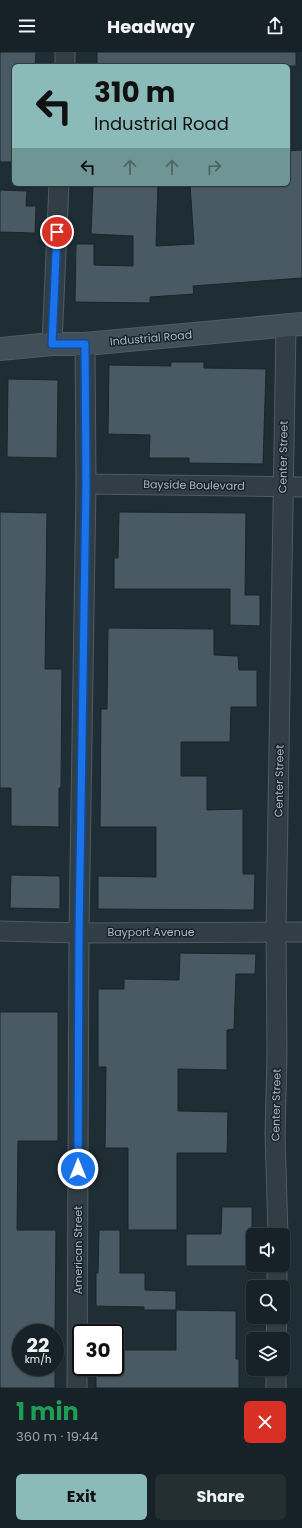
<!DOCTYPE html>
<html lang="en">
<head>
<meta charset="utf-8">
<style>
	:root { --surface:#172228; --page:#242f34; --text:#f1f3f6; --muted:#9ea4a8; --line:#363f45; --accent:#8bbbb9 }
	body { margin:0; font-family:Poppins,sans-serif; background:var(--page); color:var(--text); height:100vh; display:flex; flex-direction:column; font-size:15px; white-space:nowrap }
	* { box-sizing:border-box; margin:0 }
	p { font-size:13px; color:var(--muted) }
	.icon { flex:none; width:22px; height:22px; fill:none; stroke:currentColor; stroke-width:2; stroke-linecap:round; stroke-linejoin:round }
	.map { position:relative; height:1336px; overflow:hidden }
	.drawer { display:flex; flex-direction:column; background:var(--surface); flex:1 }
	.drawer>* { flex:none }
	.banner { position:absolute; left:12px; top:12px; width:278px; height:122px; border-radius:6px; box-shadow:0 1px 3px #0004,0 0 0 1px var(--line); background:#8bbbb9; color:#111; overflow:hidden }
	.tools { position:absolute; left:246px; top:1176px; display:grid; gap:8px }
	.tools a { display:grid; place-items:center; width:44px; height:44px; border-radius:6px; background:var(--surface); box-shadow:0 1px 3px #0004,0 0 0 1px var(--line); font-size:20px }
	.speed { position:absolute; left:12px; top:1272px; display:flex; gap:8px; font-size:20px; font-weight:700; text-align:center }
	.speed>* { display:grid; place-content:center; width:52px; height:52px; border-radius:50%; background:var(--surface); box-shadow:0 1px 3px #0004,0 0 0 1px var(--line); line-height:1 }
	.speed small { font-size:10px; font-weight:400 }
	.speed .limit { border:2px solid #111; border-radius:6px; background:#fff; color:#111 }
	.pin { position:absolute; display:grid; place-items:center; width:34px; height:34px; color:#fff; margin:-17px; border:2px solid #fff; border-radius:50%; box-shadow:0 1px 4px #0007 }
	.me { position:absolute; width:44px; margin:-22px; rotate:0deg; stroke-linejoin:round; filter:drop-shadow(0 0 3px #0008) }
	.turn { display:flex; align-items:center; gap:14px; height:84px; padding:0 16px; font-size:18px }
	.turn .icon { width:52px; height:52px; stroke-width:2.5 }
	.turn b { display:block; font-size:28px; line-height:34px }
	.lanes { display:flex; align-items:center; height:38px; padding:0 16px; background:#0003; justify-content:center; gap:20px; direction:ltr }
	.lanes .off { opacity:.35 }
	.round { display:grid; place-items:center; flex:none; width:42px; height:42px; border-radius:6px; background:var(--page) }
	.overview { display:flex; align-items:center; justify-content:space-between; height:68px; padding:0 16px }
	h1 { font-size:24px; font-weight:700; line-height:30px; color:#1e9e55 }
	.primary-button { display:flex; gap:8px; margin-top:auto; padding:8px 16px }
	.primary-button a { flex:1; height:46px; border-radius:6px; background:var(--accent); color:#111; font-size:16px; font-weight:700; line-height:46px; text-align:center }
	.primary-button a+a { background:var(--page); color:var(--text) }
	header { display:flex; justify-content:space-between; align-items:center; height:52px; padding:0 16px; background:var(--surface); font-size:18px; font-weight:700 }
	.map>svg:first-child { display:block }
</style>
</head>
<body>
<header><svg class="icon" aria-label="menu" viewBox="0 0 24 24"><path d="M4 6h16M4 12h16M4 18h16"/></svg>Headway<svg class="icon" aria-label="share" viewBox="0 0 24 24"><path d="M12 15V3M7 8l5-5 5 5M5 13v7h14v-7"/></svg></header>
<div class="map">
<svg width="302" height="1336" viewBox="0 0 302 1336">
	<rect width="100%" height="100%" fill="#1f2d35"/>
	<g fill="#4a5a64" stroke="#1a252c">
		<polygon points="0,0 36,0 35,14 14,14 14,110 0,110"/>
		<rect x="97" y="0" width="199" height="14"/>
		<polygon points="302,98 302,226 193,234 194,242 150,245 150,251 75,250 76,192 94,192 94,213 133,214 133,184 91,182 93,132 158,132 156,194 194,192 190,132 288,132 288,99"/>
		<polygon points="0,138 27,139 26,154 36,154 35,181 0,180"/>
		<polygon points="171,310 204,310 204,316 266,317 263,412 189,411 189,406 149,406 150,383 108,382 109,313 171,314"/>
		<polygon points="8,327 58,328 57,406 7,405"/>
		<polygon points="0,460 47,461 45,617 62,617 61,736 59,736 59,775 11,774 11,736 0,736"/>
		<polygon points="119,460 246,461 245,543 260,543 260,574 230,573 230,537 114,537 114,506 118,506"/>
		<polygon points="108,576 214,577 214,603 238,604 239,618 257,618 257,655 231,655 230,690 181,690 181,724 207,724 207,758 243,757 243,822 255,822 254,858 98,857 98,824 156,825 156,775 100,775 101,657 107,657"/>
		<polygon points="11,823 60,824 60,857 10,856"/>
		<polygon points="180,901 256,902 255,922 236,922 234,977 227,978 227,1018 178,1017 178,1059 228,1060 227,1101 177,1101 177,1178 128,1178 128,1096 105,1096 106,1015 98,1015 98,937 124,937 124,927 179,928"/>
		<polygon points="0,960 58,960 58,1089 18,1089 17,1178 56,1178 55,1281 21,1281 21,1315 55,1315 55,1336 0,1336"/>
		<polygon points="222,1155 252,1155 252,1214 186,1214 186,1182 221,1182"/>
		<polygon points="99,1178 120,1178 120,1221 145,1221 145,1238 176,1239 176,1258 144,1258 144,1255 96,1254 96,1221 98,1221"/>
		<polygon points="176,1258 236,1259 236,1307 239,1307 239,1336 96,1336 96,1315 115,1315 115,1298 176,1298"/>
	</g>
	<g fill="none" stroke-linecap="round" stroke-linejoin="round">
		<g stroke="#505c64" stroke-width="21">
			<g id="minor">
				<polyline points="65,14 65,0"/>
				<polyline points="52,292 59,132"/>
				<polyline points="86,432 302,435"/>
				<polyline points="0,879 79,881 302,880"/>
				<polyline points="278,1183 275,1082 277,1002 276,880 286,274"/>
				<polyline points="277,1235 277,1213"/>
				<polyline points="276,1287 277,1265"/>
				<polyline points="77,1336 79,881 86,432 85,292"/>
				<polyline points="276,1336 276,1317"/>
			</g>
		</g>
		<g stroke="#505c64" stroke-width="24">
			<polyline id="secondary" points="0,297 52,292 85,292 302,272"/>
		</g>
		<use href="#minor" stroke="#323e45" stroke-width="19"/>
		<use href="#secondary" stroke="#414f58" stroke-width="22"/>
	</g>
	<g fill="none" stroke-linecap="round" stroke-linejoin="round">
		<g stroke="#114b97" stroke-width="10">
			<polyline id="route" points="57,180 52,292 85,292 86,432 79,881 78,1117"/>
		</g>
		<use href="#route" stroke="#1a73e8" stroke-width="7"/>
	</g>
	<g text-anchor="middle" stroke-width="3" stroke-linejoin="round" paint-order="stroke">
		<g font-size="11" fill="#acbac3" stroke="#18232a">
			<text transform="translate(151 286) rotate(-5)" y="4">Industrial Road</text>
			<text transform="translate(283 405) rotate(-89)" y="4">Center Street</text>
			<text transform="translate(194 433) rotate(1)" y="4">Bayside Boulevard</text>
			<text transform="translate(279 729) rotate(-89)" y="4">Center Street</text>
			<text x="151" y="884">Bayport Avenue</text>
			<text transform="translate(276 1053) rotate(-89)" y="4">Center Street</text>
			<text transform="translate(78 1198) rotate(-90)" y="4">American Street</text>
		</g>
	</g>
</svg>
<div class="tools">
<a><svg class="icon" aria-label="sound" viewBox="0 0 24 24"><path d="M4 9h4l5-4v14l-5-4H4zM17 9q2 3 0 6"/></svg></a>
<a><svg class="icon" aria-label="search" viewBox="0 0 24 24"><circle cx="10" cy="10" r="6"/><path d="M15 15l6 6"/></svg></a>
<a><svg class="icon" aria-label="layers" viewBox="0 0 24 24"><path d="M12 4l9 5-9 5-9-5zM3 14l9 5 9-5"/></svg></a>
</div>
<div class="speed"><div>22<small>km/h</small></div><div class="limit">30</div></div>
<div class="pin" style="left:57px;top:180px;background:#d93025"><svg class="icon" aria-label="arrive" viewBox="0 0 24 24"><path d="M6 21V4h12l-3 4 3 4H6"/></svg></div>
<svg class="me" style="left:78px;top:1117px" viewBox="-20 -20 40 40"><circle r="17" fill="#1a73e8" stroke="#fff" stroke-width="3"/><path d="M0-11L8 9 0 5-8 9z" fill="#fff"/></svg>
<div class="banner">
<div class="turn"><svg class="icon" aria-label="left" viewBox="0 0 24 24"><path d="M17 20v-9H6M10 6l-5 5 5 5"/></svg><div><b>310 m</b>Industrial Road</div></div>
<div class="lanes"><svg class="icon" aria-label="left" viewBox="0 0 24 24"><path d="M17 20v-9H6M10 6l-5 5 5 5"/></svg><svg class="icon off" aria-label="ahead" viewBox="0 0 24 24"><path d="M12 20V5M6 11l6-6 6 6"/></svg><svg class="icon off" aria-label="ahead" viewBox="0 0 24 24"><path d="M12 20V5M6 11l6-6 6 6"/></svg><svg class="icon off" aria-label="right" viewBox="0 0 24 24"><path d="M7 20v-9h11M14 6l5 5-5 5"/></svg></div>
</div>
</div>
<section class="drawer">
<div class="overview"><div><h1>1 min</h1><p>360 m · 19:44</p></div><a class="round" style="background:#d93025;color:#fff"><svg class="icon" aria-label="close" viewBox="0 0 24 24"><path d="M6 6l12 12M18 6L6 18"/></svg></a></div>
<div class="primary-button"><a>Exit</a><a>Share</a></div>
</section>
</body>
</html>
